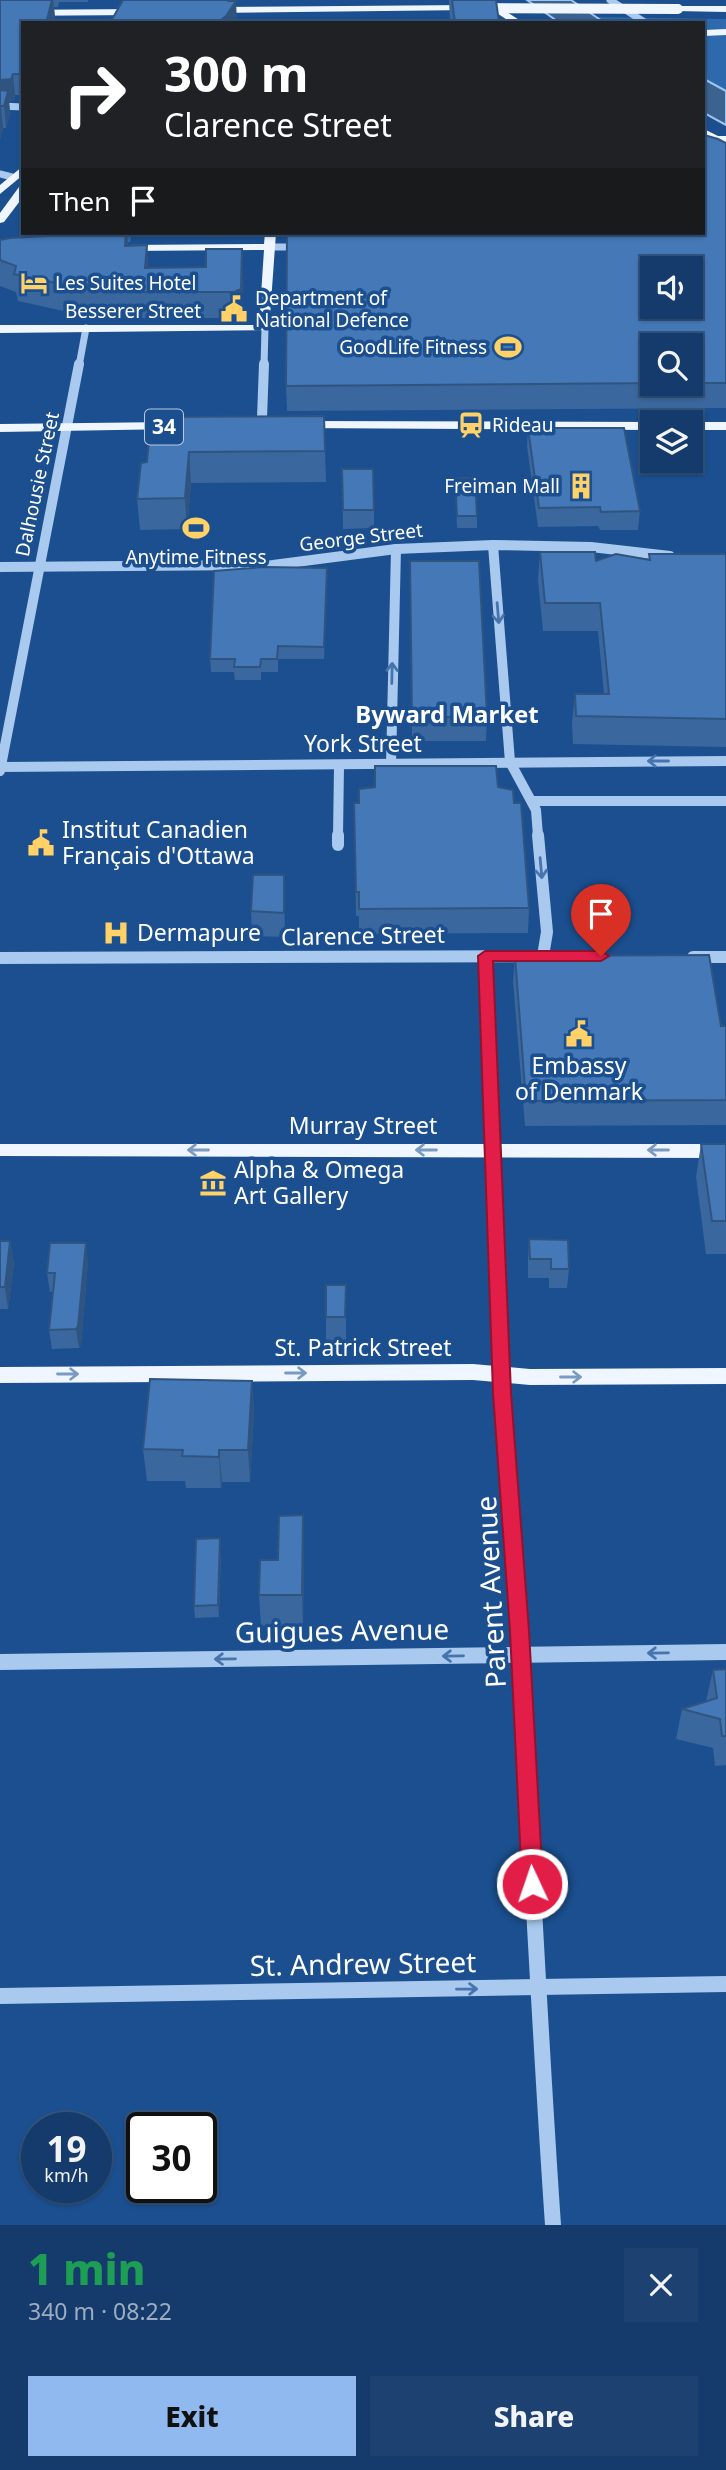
<!DOCTYPE html>
<html lang="en">
<head>
<meta charset="utf-8">
<style>
	:root { --surface:#143b6b; --page:#1d4271; --text:#f1f3f6; --muted:#9dadc1; --line:#33557e; --accent:#90b9f0 }
	body { margin:0; font-family:"Noto Sans",sans-serif; background:var(--page); color:var(--text); height:100vh; display:flex; flex-direction:column; font-size:26px; white-space:nowrap }
	* { box-sizing:border-box; margin:0 }
	p { font-size:23px; color:var(--muted) }
	.icon { flex:none; width:38px; height:38px; fill:none; stroke:currentColor; stroke-width:2; stroke-linecap:round; stroke-linejoin:round }
	.map { position:relative; height:2225px; overflow:hidden }
	.sheet { display:flex; flex-direction:column; background:var(--surface); flex:1 }
	.sheet>* { flex:none }
	.hud { position:absolute; left:21px; top:21px; width:684px; height:214px; border-radius:0px; box-shadow:0 2px 5px #0004,0 0 0 2px var(--line); background:#202124; color:#fff; overflow:hidden }
	.tools { position:absolute; left:640px; top:256px; display:grid; gap:14px }
	.tools a { display:grid; place-items:center; width:63px; height:63px; border-radius:0px; background:var(--surface); box-shadow:0 2px 5px #0004,0 0 0 2px var(--line); font-size:35px }
	.speed { position:absolute; left:21px; top:2112px; display:flex; gap:14px; font-size:35px; font-weight:700; text-align:center }
	.speed>* { display:grid; place-content:center; width:91px; height:91px; border-radius:50%; background:var(--surface); box-shadow:0 2px 5px #0004,0 0 0 2px var(--line); line-height:1 }
	.speed small { font-size:18px; font-weight:400 }
	.speed .limit { border:4px solid #111; border-radius:10px; background:#fff; color:#111 }
	.pin { position:absolute; display:grid; place-items:center; width:60px; height:60px; color:#fff; margin:-72px -30px; border-radius:50% 50% 50% 0; rotate:-45deg; box-shadow:0 0 7px #0007 }
	.pin .icon { rotate:45deg }
	.me { position:absolute; width:77px; margin:-38px; rotate:357deg; stroke-linejoin:round; filter:drop-shadow(0 0 5px #0008) }
	.turn { display:flex; align-items:center; gap:24px; height:147px; padding:0 28px; font-size:32px }
	.turn .icon { width:91px; height:91px; stroke-width:2.5 }
	.turn b { display:block; font-size:49px; line-height:60px }
	.then { display:flex; align-items:center; height:66px; padding:0 28px; background:#0003; gap:14px; font-size:26px }
	.round { display:grid; place-items:center; flex:none; width:74px; height:74px; border-radius:0px; background:var(--page) }
	.summary { display:flex; align-items:center; justify-content:space-between; height:119px; padding:0 28px }
	h1 { font-size:42px; font-weight:800; line-height:52px; color:#1e9e55 }
	.cta { display:flex; gap:14px; margin-top:auto; padding:14px 28px }
	.cta a { flex:1; height:80px; border-radius:0px; background:var(--accent); color:#111; font-size:28px; font-weight:800; line-height:80px; text-align:center }
	.cta a+a { background:var(--page); color:var(--text) }
	.map>svg:first-child { display:block }
</style>
</head>
<body>
<div class="map">
<svg width="726" height="2225" viewBox="0 0 726 2225">
	<rect width="100%" height="100%" fill="#1b4f8f"/>
	<polygon fill="#2e69ad" points="596,17 726,19 726,91 704,79 704,23 605,23"/>
	<g fill="#3c6290" stroke="#9cc4f0" stroke-width="2">
		<polygon points="527,0 571,0 605,23 560,23"/>
		<polygon points="704,79 726,91 726,125 704,113"/>
	</g>
	<g fill="none" stroke-linecap="round" stroke-linejoin="round">
		<g stroke="#a9c9ee" stroke-width="7">
			<polyline points="610,0 646,23"/>
			<polyline points="0,106 23,107"/>
			<polyline points="0,174 12,177"/>
			<polyline points="269,247 302,247"/>
			<polyline points="79,366 86,328"/>
			<polyline points="264,366 265,328"/>
		</g>
		<g stroke="#a9c9ee" stroke-width="10">
			<polyline points="262,418 264,364"/>
			<polyline points="493,545 510,762 536,810 538,836"/>
			<polyline points="0,567 273,565 396,549 493,545 591,547 670,556"/>
			<polyline points="391,765 396,549"/>
			<polyline points="0,767 726,761"/>
			<polyline points="0,771 79,364"/>
			<polyline points="532,801 726,801"/>
			<polyline points="338,836 339,766"/>
		</g>
		<g stroke="#a9c9ee" stroke-width="12">
			<polyline points="538,835 547,932 543,956"/>
			<polyline points="338,845 338,835"/>
			<polyline points="485,956 506,1443"/>
			<polyline points="693,957 726,957"/>
			<polyline points="0,958 560,956"/>
		</g>
		<g stroke="#a9c9ee" stroke-width="16">
			<path d="M506,1441C525,1702 535,1964 553,2225"/>
			<polyline points="0,1662 726,1652"/>
			<polyline points="0,1996 726,1984"/>
		</g>
		<g fill="#f0f6ff" fill-rule="evenodd">
			<polygon points="477,0 488,0 524,23 512,23"/>
			<polygon points="468,5 473,8 471,10 213,13 208,10 213,7"/>
			<polygon points="678,6 726,6 726,12 675,11 675,7"/>
			<polygon points="0,10 140,9 145,12 140,15 0,16"/>
			<polygon points="726,29 726,35 704,36 704,30"/>
			<polygon points="704,129 726,140 726,147 704,136"/>
			<polygon points="23,166 23,175 0,194 0,185"/>
			<polygon points="23,186 23,197 4,222 0,223 0,213 19,187"/>
			<polygon points="265,233 276,233 269,330 0,333 0,325 259,325 264,250 126,251 120,248 126,245 264,244"/>
			<polygon points="301,421 653,422 653,430 297,428 295,425"/>
			<polygon points="171,422 175,423 175,429 0,432 0,424"/>
			<rect x="691" y="422" width="35" height="8"/>
			<polygon points="0,1144 726,1144 726,1158 0,1156"/>
			<polygon points="473,1364 530,1369 726,1368 726,1384 530,1385 473,1380 0,1383 0,1367"/>
		</g>
		<g stroke="#f0f6ff" stroke-width="10">
			<polyline points="475,8 678,9"/>
			<polyline points="704,141 726,141"/>
		</g>
	</g>
	<g fill="#3a679d">
		<polygon points="0,0 88,0 88,2 59,2 58,7 54,7 55,18 23,23 23,95 15,95 14,100 9,101 10,113 6,128 3,128 0,139"/>
		<polygon points="449,0 496,0 499,23 450,23"/>
		<polygon points="726,143 726,408 287,411 286,386 704,233"/>
		<polygon points="105,233 137,233 137,237 131,237 130,242 128,242 128,246 149,268 243,275 242,315 235,318 140,318 128,310 68,312 18,301 16,292 0,286 0,240"/>
		<polygon points="324,416 326,482 191,483 187,529 140,530 137,499 147,462"/>
		<polygon points="528,428 640,511 638,530 600,530 598,526 538,527 527,446"/>
		<polygon points="342,469 374,510 374,528 343,529"/>
		<polygon points="455,478 477,516 477,528 457,528"/>
		<polygon points="540,552 596,561 649,560 649,554 726,554 726,747 573,744 572,722 575,694 604,694 598,631 543,631 538,580"/>
		<polygon points="410,561 487,717 486,741 412,741"/>
		<polygon points="327,581 324,659 278,659 278,672 261,672 261,680 235,680 234,672 211,672 210,659"/>
		<polygon points="498,787 514,803 529,908 528,933 359,934 359,916 356,916 354,803"/>
		<polygon points="284,875 285,937 252,936 251,911"/>
		<polygon points="515,956 721,1026 726,1026 726,1125 525,1126 513,981"/>
		<polygon points="701,1144 726,1144 726,1254 706,1254 696,1177"/>
		<polygon points="529,1239 569,1269 567,1288 549,1288 549,1278 528,1278 528,1258"/>
		<polygon points="0,1241 10,1241 14,1264 8,1309 0,1309"/>
		<polygon points="88,1262 81,1345 79,1348 52,1349 49,1330 53,1292 50,1292 47,1273"/>
		<polygon points="346,1285 346,1349 326,1349 326,1317"/>
		<polygon points="252,1381 254,1413 250,1482 222,1482 221,1488 186,1488 185,1481 147,1481 143,1449"/>
		<polygon points="304,1546 303,1626 261,1626 259,1595 278,1560"/>
		<polygon points="221,1551 219,1617 195,1618 194,1606"/>
		<polygon points="726,1669 726,1765 715,1766 713,1748 676,1739 682,1709 706,1701 713,1670"/>
	</g>
	<g fill="#305480">
		<polygon points="52,0 53,0 55,18 53,23 46,23"/>
		<polygon points="228,0 229,0 230,10 236,1 237,23 217,23"/>
		<polygon points="13,74 15,95 14,100 9,101 10,113 6,128 4,106 0,102 0,80"/>
		<polygon points="1,106 3,128 0,139 0,108"/>
		<polygon points="126,233 127,233 129,253 125,246"/>
		<polygon points="147,245 149,271 147,294 145,268"/>
		<polygon points="242,249 243,275 242,315 235,318 234,292"/>
		<polygon points="189,452 191,483 187,529 185,498"/>
		<polygon points="10,1241 14,1264 8,1309 5,1287"/>
		<polygon points="86,1243 88,1262 81,1345 79,1348 76,1329"/>
		<polygon points="252,1381 254,1413 250,1482 248,1450"/>
		<polygon points="219,1450 222,1482 221,1488 219,1457"/>
		<polygon points="303,1515 304,1546 303,1626 302,1595"/>
		<polygon points="220,1538 221,1551 219,1617 218,1605"/>
	</g>
	<g fill="#4478b7" stroke="#305480" stroke-width="2" fill-rule="evenodd">
		<polygon points="0,0 52,0 46,23 23,23 23,74 13,74 11,79 0,80"/>
		<polygon points="123,0 228,0 228,1 236,1 226,16 217,23 110,23"/>
		<polygon points="452,0 496,0 499,23 455,23"/>
		<polygon points="0,90 8,91 4,106 1,106 0,108"/>
		<path d="M704,135L718,139L726,143V383H691V345H653V383L286,386L287,233H704ZM653,268H691V306H653Z"/>
		<polygon points="105,233 126,233 125,246 147,245 145,268 206,267 206,249 242,249 241,289 234,292 139,292 125,283 65,285 14,274 16,266 0,260 0,240 10,238"/>
		<polygon points="324,416 325,451 189,452 185,498 137,499 141,463 147,462 151,417"/>
		<polygon points="528,428 624,428 640,511 601,512 600,507 539,508"/>
		<polygon points="342,469 373,469 374,510 343,510"/>
		<polygon points="455,478 475,478 477,516 457,516"/>
		<polygon points="540,552 595,552 596,561 616,554 650,560 649,554 726,554 726,719 576,716 575,694 609,694 600,603 545,603"/>
		<polygon points="410,561 479,561 487,717 412,717"/>
		<polygon points="264,567 327,568 324,647 278,646 277,659 261,659 260,667 234,667 235,659 210,659 214,571"/>
		<polygon points="375,766 496,766 498,787 513,790 514,803 521,803 529,908 359,909 359,892 356,892 354,803 359,803 359,789 375,787"/>
		<polygon points="253,875 284,875 284,913 251,911"/>
		<polygon points="709,955 721,1026 726,1026 726,1100 526,1101 515,956"/>
		<polygon points="701,1144 726,1144 726,1221 712,1221"/>
		<polygon points="529,1239 568,1240 569,1269 551,1269 551,1259 530,1259"/>
		<polygon points="0,1241 10,1241 5,1287 0,1287"/>
		<polygon points="50,1243 86,1243 78,1326 76,1329 49,1330 55,1273 47,1273"/>
		<polygon points="326,1285 346,1285 345,1317 326,1317"/>
		<polygon points="150,1379 252,1381 248,1450 219,1450 219,1457 182,1456 183,1450 143,1449"/>
		<polygon points="303,1515 302,1595 259,1595 260,1560 278,1560 279,1516"/>
		<polygon points="220,1538 218,1605 194,1606 196,1539"/>
		<polygon points="726,1669 726,1736 722,1736 720,1719 682,1709 717,1698 713,1670"/>
	</g>
	<defs><path id="oneway-shaft" d="M-6 0H5M1.5-3L5.5 0L1.5 3" fill="none" stroke-width="1.6" stroke-linecap="round" stroke-linejoin="round" transform="scale(1.75)"/></defs>
	<g stroke="#4674ac">
		<use href="#oneway-shaft" transform="translate(498 613) rotate(85)"/>
		<use href="#oneway-shaft" transform="translate(392 673) rotate(-89)"/>
		<use href="#oneway-shaft" transform="translate(658 761) rotate(180)"/>
		<use href="#oneway-shaft" transform="translate(541 868) rotate(85)"/>
		<use href="#oneway-shaft" transform="translate(658 1653) rotate(179)"/>
		<use href="#oneway-shaft" transform="translate(453 1656) rotate(179)"/>
		<use href="#oneway-shaft" transform="translate(225 1659) rotate(179)"/>
		<use href="#oneway-shaft" transform="translate(467 1989) rotate(-1)"/>
	</g>
	<g stroke="#7b9ac1">
		<use href="#oneway-shaft" transform="translate(198 1150) rotate(180)"/>
		<use href="#oneway-shaft" transform="translate(426 1150) rotate(-180)"/>
		<use href="#oneway-shaft" transform="translate(658 1150) rotate(-180)"/>
		<use href="#oneway-shaft" transform="translate(296 1373)"/>
		<use href="#oneway-shaft" transform="translate(68 1374)"/>
		<use href="#oneway-shaft" transform="translate(571 1377)"/>
	</g>
	<polygon fill="#e11d48" stroke="#92132f" stroke-width="2" points="485,951 601,951 609,956 601,961 493,961 511,1393 529,1631 543,1884 540,1891 532,1894 525,1891 522,1884 510,1631 493,1393 478,956"/>
	<defs>
		<g id="hotel-bare" transform="scale(2.1)"><path d="M-6-4.5h1.5V1H6V5H4.5V3h-9V5H-6ZM-4 0a1.8 1.8 0 1 1 3.6 0ZM.5 0V-2.5h3Q6-2.5 6 0Z" fill="#ffd166" stroke="#1b4f8f" stroke-width="2.5" paint-order="stroke"/></g>
		<g id="civic-bare" transform="scale(2.1)"><path d="M-.6-6.5H3V-4.5H.6V-3L4-1V1h2V6H-6V1h2V-1L-.6-3ZM-1.2 2.5V6h2.4V2.5Z" fill="#ffd166" stroke="#1b4f8f" stroke-width="2.5" paint-order="stroke"/></g>
		<g id="stadium-bare" transform="scale(2.1)"><path d="M0-5a6.5 5 0 1 0 0 10a6.5 5 0 1 0 0-10ZM-3.5-1.8h7v3.6h-7Z" fill="#ffd166" stroke="#1b4f8f" stroke-width="2.5" paint-order="stroke"/></g>
		<g id="station-bare" transform="scale(2.1)"><path d="M-3-6H3Q5-6 5-4V2Q5 4 3 4L4.5 6H3L1.5 4h-3L-3 6H-4.5L-3 4Q-5 4-5 2V-4Q-5-6-3-6ZM-3.5-4v3h7v-3ZM-3.5 1v1.5H-2V1ZM2 1v1.5H3.5V1Z" fill="#ffd166" stroke="#1b4f8f" stroke-width="2.5" paint-order="stroke"/></g>
		<g id="building-bare" transform="scale(2.1)"><path d="M-4-6H4V6H1V3H-1V6H-4ZM-2.5-4.3h1.7v1.8h-1.7ZM.8-4.3h1.7v1.8H.8ZM-2.5-1h1.7V.8h-1.7ZM.8-1h1.7V.8H.8Z" fill="#ffd166" stroke="#1b4f8f" stroke-width="2.5" paint-order="stroke"/></g>
		<g id="hospital-bare" transform="scale(2.1)"><path d="M-5-5h3v3.5h4V-5h3V5h-3V1.5h-4V5h-3Z" fill="#ffd166" stroke="#1b4f8f" stroke-width="2.5" paint-order="stroke"/></g>
		<g id="museum-bare" transform="scale(2.1)"><path d="M0-6L6-3V-2H-6V-3ZM-5-1h2V3h-2ZM-1-1h2V3h-2ZM3-1h2V3H3ZM-6 4H6V6H-6Z" fill="#ffd166" stroke="#1b4f8f" stroke-width="2.5" paint-order="stroke"/></g>
	</defs>
	<g fill-rule="evenodd">
		<use href="#hotel-bare" x="34" y="283"/>
		<use href="#civic-bare" x="234" y="309"/>
		<use href="#stadium-bare" x="508" y="347"/>
		<use href="#station-bare" x="471" y="425"/>
		<use href="#building-bare" x="581" y="486"/>
		<use href="#stadium-bare" x="196" y="528"/>
		<use href="#civic-bare" x="41" y="843"/>
		<use href="#hospital-bare" x="116" y="933"/>
		<use href="#civic-bare" x="579" y="1034"/>
		<use href="#museum-bare" x="213" y="1183"/>
	</g>
	<g text-anchor="middle" stroke-width="7" stroke-linejoin="round" paint-order="stroke">
		<g font-size="19" fill="#fff" stroke="#1b4f8f" text-anchor="start">
			<text x="55" y="290">Les Suites Hotel</text>
			<text x="255" y="305">Department of<tspan x="255" dy="22">National Defence</tspan></text>
			<text x="487" y="354" text-anchor="end">GoodLife Fitness</text>
			<text x="492" y="432">Rideau</text>
			<text x="560" y="493" text-anchor="end">Freiman Mall</text>
			<text x="196" y="564" text-anchor="middle">Anytime Fitness</text>
		</g>
		<g font-size="19" fill="#fff" stroke="#1b4f8f">
			<text x="133" y="318">Besserer Street</text>
			<text transform="translate(37 484) rotate(-78)" y="7">Dalhousie Street</text>
			<text transform="translate(361 537) rotate(-7)" y="7">George Street</text>
		</g>
		<rect fill="#1b4f8f" stroke="#bbcadd" stroke-width="2" x="145" y="409.5" width="38" height="35" rx="5"/>
		<g font-size="21" font-weight="bold" fill="#fff">
			<text x="164" y="434">34</text>
		</g>
		<g font-size="23" fill="#fff" stroke="#1b4f8f">
			<text x="363" y="752">York Street</text>
			<text transform="translate(363 936) rotate(-1)" y="8">Clarence Street</text>
			<text x="363" y="1134">Murray Street</text>
			<text x="363" y="1356">St. Patrick Street</text>
		</g>
		<g font-size="23" fill="#fff" stroke="#1b4f8f" text-anchor="start">
			<text x="62" y="838">Institut Canadien<tspan x="62" dy="26">Français d'Ottawa</tspan></text>
			<text x="137" y="941">Dermapure</text>
			<text x="579" y="1074" text-anchor="middle">Embassy<tspan x="579" dy="26">of Denmark</tspan></text>
			<text x="234" y="1178">Alpha &amp; Omega<tspan x="234" dy="26">Art Gallery</tspan></text>
		</g>
		<g font-size="24" font-weight="bold" fill="#fff" stroke="#1b4f8f">
			<text x="447" y="723">Byward Market</text>
		</g>
		<g font-size="28" fill="#fff" stroke="#1b4f8f">
			<text transform="translate(491 1592) rotate(-93)" y="10">Parent Avenue</text>
			<text transform="translate(342 1631) rotate(-1)" y="10">Guigues Avenue</text>
			<text transform="translate(363 1964) rotate(-1)" y="10">St. Andrew Street</text>
		</g>
	</g>
</svg>
<div class="tools">
<a><svg class="icon" aria-label="sound" viewBox="0 0 24 24"><path d="M4 9h4l5-4v14l-5-4H4zM17 9q2 3 0 6"/></svg></a>
<a><svg class="icon" aria-label="search" viewBox="0 0 24 24"><circle cx="10" cy="10" r="6"/><path d="M15 15l6 6"/></svg></a>
<a><svg class="icon" aria-label="layers" viewBox="0 0 24 24"><path d="M12 4l9 5-9 5-9-5zM3 14l9 5 9-5"/></svg></a>
</div>
<div class="speed"><div>19<small>km/h</small></div><div class="limit">30</div></div>
<div class="pin" style="left:601px;top:956px;background:#d93025"><svg class="icon" aria-label="arrive" viewBox="0 0 24 24"><path d="M6 21V4h12l-3 4 3 4H6"/></svg></div>
<svg class="me" style="left:532px;top:1884px" viewBox="-20 -20 40 40"><circle r="17" fill="#e11d48" stroke="#fff" stroke-width="3"/><path d="M0-11L8 9 0 5-8 9z" fill="#fff"/></svg>
<div class="hud">
<div class="turn"><svg class="icon" aria-label="right" viewBox="0 0 24 24"><path d="M7 20v-9h11M14 6l5 5-5 5"/></svg><div><b>300 m</b>Clarence Street</div></div>
<div class="then">Then<svg class="icon" aria-label="arrive" viewBox="0 0 24 24"><path d="M6 21V4h12l-3 4 3 4H6"/></svg></div>
</div>
</div>
<section class="sheet">
<div class="summary"><div><h1>1 min</h1><p>340 m · 08:22</p></div><a class="round"><svg class="icon" aria-label="close" viewBox="0 0 24 24"><path d="M6 6l12 12M18 6L6 18"/></svg></a></div>
<div class="cta"><a>Exit</a><a>Share</a></div>
</section>
</body>
</html>
